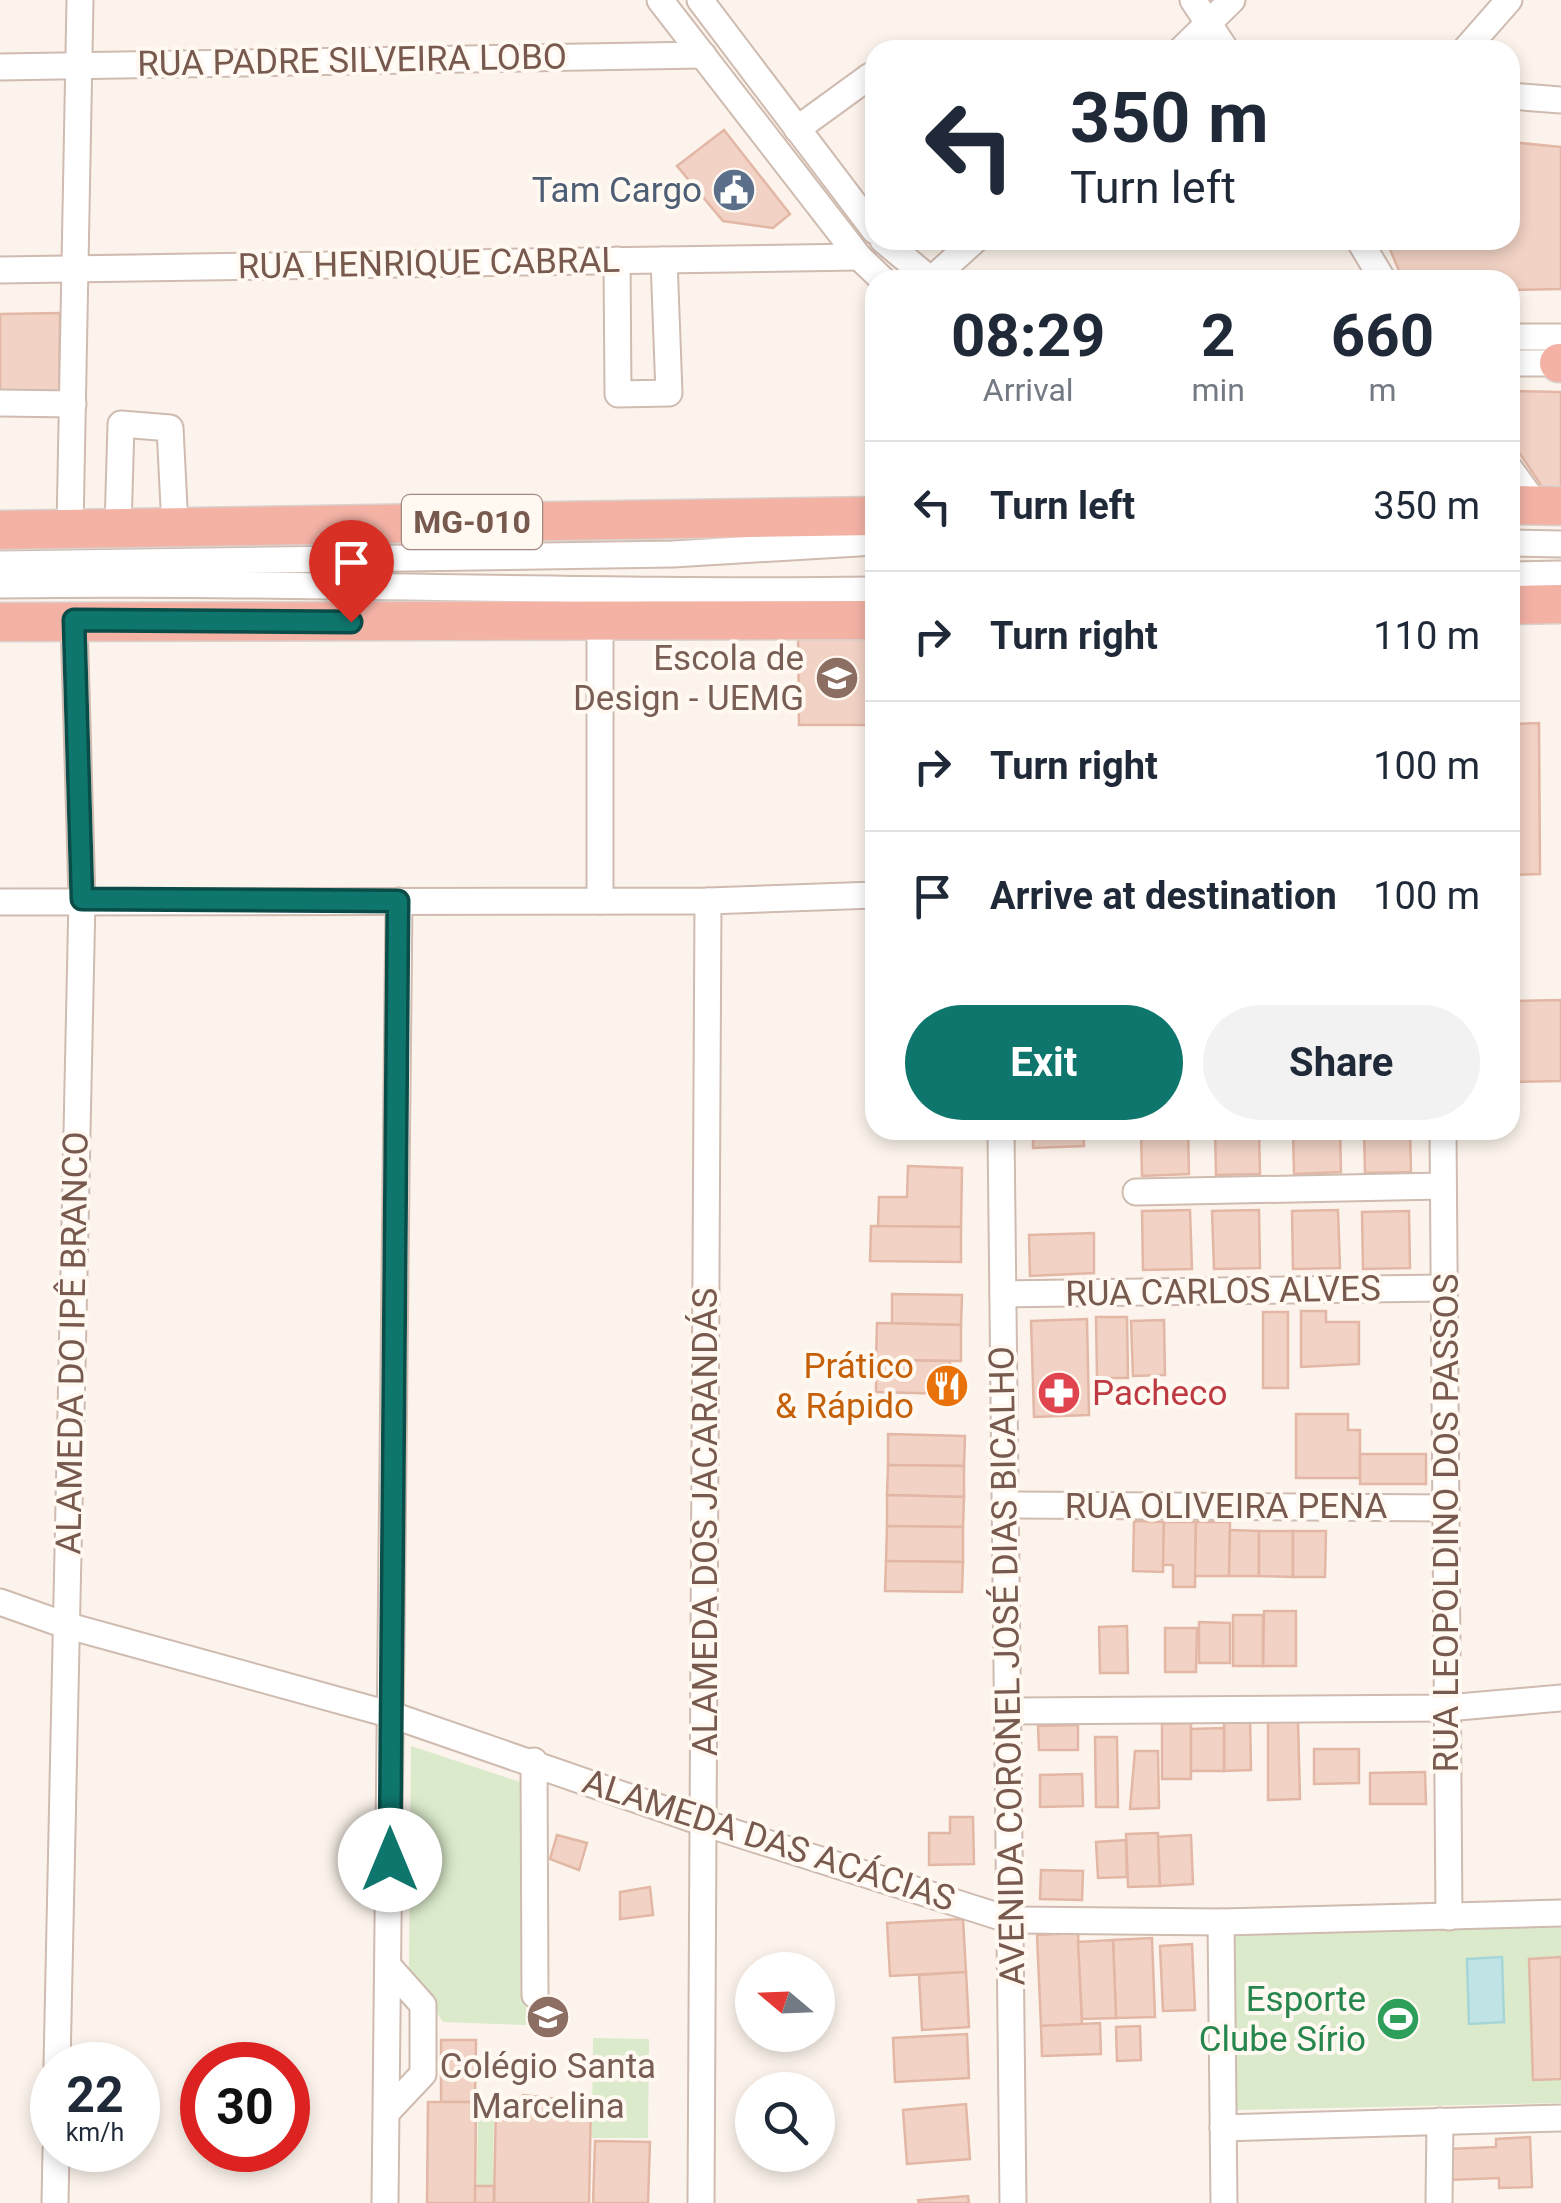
<!DOCTYPE html>
<html lang="en">
<head>
<meta charset="utf-8">
<style>
	:root { --surface:#fff; --page:#f2f2f3; --text:#1f2937; --muted:#747a83; --line:#e0e1e3; --accent:#0f766e }
	body { margin:0; font-family:Roboto,sans-serif; background:var(--page); color:var(--text); height:100vh; display:flex; flex-direction:column; font-size:38px; white-space:nowrap }
	* { box-sizing:border-box; margin:0 }
	p { font-size:32px; color:var(--muted) }
	.icon { flex:none; width:55px; height:55px; fill:none; stroke:currentColor; stroke-width:2; stroke-linecap:round; stroke-linejoin:round }
	.map { position:relative; flex:1; overflow:hidden }
	.sheet { position:absolute; left:865px; top:270px; width:655px; height:870px; display:flex; flex-direction:column; background:var(--surface); border-radius:30px; box-shadow:0 5px 15px #0003 }
	.sheet>* { flex:none }
	.hud { position:absolute; left:865px; top:40px; width:655px; height:210px; border-radius:30px; box-shadow:0 5px 15px #0003; background:#fff; color:var(--text); overflow:hidden }
	.needle { width:65px; rotate:289deg }
	.fabs { position:absolute; left:735px; top:1952px; display:grid; gap:20px }
	.fabs a { display:grid; place-items:center; width:100px; height:100px; border-radius:50%; background:var(--surface); box-shadow:0 5px 15px #0003; font-size:50px }
	.speed { position:absolute; left:30px; top:2042px; display:flex; gap:20px; font-size:50px; font-weight:700; text-align:center }
	.speed>* { display:grid; place-content:center; width:130px; height:130px; border-radius:50%; background:var(--surface); box-shadow:0 5px 15px #0003; line-height:1 }
	.speed small { font-size:25px; font-weight:400 }
	.speed .limit { border:15px solid #d22; background:#fff; color:#111 }
	.pin { position:absolute; display:grid; place-items:center; width:85px; height:85px; color:#fff; margin:-102px -42px; border-radius:50% 50% 50% 0; rotate:-45deg; box-shadow:0 0 10px #0007 }
	.pin .icon { rotate:45deg }
	.me { position:absolute; width:110px; margin:-55px; rotate:0deg; stroke-linejoin:round; filter:drop-shadow(0 0 8px #0008) }
	.turn { display:flex; align-items:center; gap:35px; height:210px; padding:0 40px; font-size:45px }
	.turn .icon { width:130px; height:130px; stroke-width:2.5 }
	.turn b { display:block; font-size:70px; line-height:85px }
	.eta { display:flex; justify-content:space-evenly; align-items:center; height:170px; text-align:center }
	.eta b { font-size:60px; font-weight:700; line-height:70px }
	.primary-button { display:flex; gap:20px; margin-top:auto; padding:20px 40px }
	.primary-button a { flex:1; height:115px; border-radius:60px; background:var(--accent); color:#fff; font-size:40px; font-weight:700; line-height:115px; text-align:center }
	.primary-button a+a { background:var(--page); color:var(--text) }
	ul { padding:0; list-style:none }
	li { display:flex; align-items:center; gap:30px; height:130px; padding:0 40px; border-top:2px solid var(--line) }
	li div { flex:1 }
	li b { display:block; font-size:38px }
	li em { font-style:normal }
	.map>svg:first-child { display:block }
</style>
</head>
<body>
<div class="map">
<svg width="1561" height="2203" viewBox="0 0 1561 2203">
	<rect width="100%" height="100%" fill="#fcf4ec"/>
	<g fill="#daeaca">
		<polygon points="411,1746 526,1784 526,2025 443,2022 409,1973"/>
		<polygon points="1561,1927 1561,2103 1237,2110 1233,1935"/>
		<polygon points="593,2038 649,2039 648,2138 592,2138"/>
		<polygon points="478,2102 494,2102 493,2185 477,2185"/>
	</g>
	<polygon fill="#c0e4e6" stroke="#a6d5d8" stroke-width="2.5" points="1502,1957 1504,2022 1469,2024 1467,1959"/>
	<g fill="#f1d2c4" stroke="#e3b7a5" stroke-width="2.5">
		<polygon points="724,130 790,214 773,228 723,221 677,166"/>
		<polygon points="1510,142 1561,147 1561,289 1510,290 1510,280 1403,280 1386,240 1510,240"/>
		<polygon points="60,313 59,410 0,408 0,314"/>
		<polygon points="1510,391 1561,392 1561,490 1545,491 1510,439"/>
		<polygon points="875,631 875,725 799,725 798,632"/>
		<polygon points="1539,723 1540,874 1510,875 1510,724"/>
		<polygon points="1561,1000 1561,1081 1510,1082 1510,1001"/>
		<polygon points="1033,1130 1083,1130 1084,1146 1033,1148"/>
		<polygon points="1141,1130 1188,1130 1189,1174 1142,1176"/>
		<polygon points="1215,1130 1259,1130 1260,1174 1216,1175"/>
		<polygon points="1293,1130 1340,1130 1341,1172 1294,1174"/>
		<polygon points="1364,1130 1410,1130 1411,1172 1365,1173"/>
		<polygon points="908,1166 962,1168 961,1227 878,1226 879,1197 907,1197"/>
		<polygon points="1190,1210 1192,1269 1143,1270 1142,1211"/>
		<polygon points="1259,1210 1260,1268 1214,1269 1212,1211"/>
		<polygon points="1338,1210 1340,1268 1293,1269 1292,1211"/>
		<polygon points="1409,1211 1410,1268 1363,1269 1362,1212"/>
		<polygon points="871,1226 961,1227 961,1262 870,1261"/>
		<polygon points="1094,1233 1094,1273 1030,1276 1029,1235"/>
		<polygon points="892,1294 962,1295 961,1325 892,1323"/>
		<polygon points="1301,1311 1326,1311 1326,1322 1359,1322 1359,1364 1301,1367"/>
		<rect x="1263" y="1312" width="25" height="76"/>
		<polygon points="1096,1317 1127,1317 1128,1378 1097,1378"/>
		<polygon points="1087,1319 1089,1415 1034,1417 1031,1321"/>
		<polygon points="1164,1320 1165,1375 1133,1376 1131,1321"/>
		<polygon points="877,1323 961,1325 961,1361 876,1360"/>
		<polygon points="876,1360 950,1361 949,1394 876,1392"/>
		<polygon points="1296,1414 1348,1414 1348,1430 1360,1430 1360,1478 1296,1478"/>
		<polygon points="888,1434 965,1436 964,1466 888,1465"/>
		<rect x="1360" y="1454" width="66" height="30"/>
		<polygon points="888,1465 964,1466 964,1497 887,1495"/>
		<polygon points="887,1495 964,1497 963,1527 887,1526"/>
		<polygon points="1134,1521 1164,1522 1163,1572 1133,1571"/>
		<polygon points="1164,1522 1196,1522 1195,1587 1173,1587 1173,1565 1163,1565"/>
		<polygon points="1196,1522 1230,1522 1229,1576 1195,1576"/>
		<polygon points="887,1526 963,1527 963,1562 886,1561"/>
		<polygon points="1230,1530 1259,1531 1259,1576 1229,1576"/>
		<polygon points="1259,1531 1293,1531 1293,1577 1259,1576"/>
		<polygon points="1293,1531 1326,1531 1325,1577 1293,1577"/>
		<polygon points="886,1561 963,1562 962,1592 885,1591"/>
		<polygon points="1264,1611 1296,1611 1296,1666 1263,1666"/>
		<rect x="1233" y="1615" width="30" height="51"/>
		<polygon points="1199,1622 1230,1623 1230,1663 1199,1663"/>
		<polygon points="1127,1626 1128,1673 1100,1673 1099,1627"/>
		<polygon points="1165,1628 1197,1628 1196,1672 1165,1672"/>
		<polygon points="1224,1715 1250,1715 1251,1770 1224,1771"/>
		<polygon points="1268,1720 1298,1720 1300,1799 1268,1800"/>
		<polygon points="1191,1723 1191,1779 1162,1779 1162,1724"/>
		<polygon points="1078,1725 1078,1750 1039,1750 1038,1726"/>
		<polygon points="1224,1728 1224,1771 1191,1771 1191,1729"/>
		<polygon points="1095,1737 1117,1737 1118,1807 1096,1807"/>
		<polygon points="1314,1749 1359,1749 1359,1783 1314,1784"/>
		<polygon points="1135,1751 1158,1751 1159,1808 1130,1809"/>
		<polygon points="1425,1772 1426,1804 1370,1804 1370,1773"/>
		<polygon points="1082,1774 1083,1806 1040,1807 1040,1775"/>
		<polygon points="950,1817 973,1817 974,1864 929,1865 929,1833 950,1833"/>
		<polygon points="1158,1833 1160,1886 1128,1887 1126,1834"/>
		<polygon points="557,1835 587,1843 579,1870 550,1859"/>
		<polygon points="1191,1835 1193,1884 1160,1886 1158,1837"/>
		<polygon points="1126,1840 1127,1877 1098,1878 1096,1842"/>
		<polygon points="1041,1870 1083,1871 1082,1900 1040,1899"/>
		<polygon points="650,1887 653,1915 620,1919 620,1892"/>
		<polygon points="963,1919 966,1972 890,1976 887,1923"/>
		<polygon points="1078,1933 1082,2024 1041,2026 1037,1935"/>
		<polygon points="1152,1938 1155,2017 1116,2018 1113,1940"/>
		<polygon points="1113,1940 1116,2018 1082,2019 1078,1942"/>
		<polygon points="1192,1944 1195,2010 1163,2011 1160,1946"/>
		<polygon points="1561,1957 1561,2079 1533,2080 1529,1959"/>
		<polygon points="966,1972 969,2027 922,2030 919,1975"/>
		<polygon points="1100,2023 1101,2054 1042,2056 1041,2026"/>
		<polygon points="1140,2026 1141,2060 1117,2061 1116,2027"/>
		<polygon points="967,2034 969,2078 895,2082 893,2038"/>
		<polygon points="441,2040 476,2040 475,2102 441,2102"/>
		<polygon points="523,2095 591,2103 589,2203 494,2203 496,2102 517,2102"/>
		<polygon points="428,2102 476,2102 475,2203 427,2203"/>
		<polygon points="966,2104 970,2159 907,2164 903,2110"/>
		<polygon points="1530,2137 1532,2187 1499,2188 1499,2178 1449,2180 1448,2149 1496,2147 1496,2139"/>
		<polygon points="595,2141 650,2142 648,2203 593,2203"/>
		<rect x="475" y="2186" width="19" height="17"/>
		<polygon points="968,2196 969,2203 919,2203 918,2200"/>
	</g>
	<g fill="none" stroke-linecap="round" stroke-linejoin="round">
		<g stroke="#cfbbb0" stroke-width="29">
			<g id="minor">
				<polyline points="660,0 859,257 883,280"/>
				<polyline points="700,0 875,231"/>
				<polyline points="1193,0 1226,50"/>
				<polyline points="1181,50 1232,0"/>
				<polyline points="1465,50 1509,0"/>
				<polyline points="0,67 703,55"/>
				<polyline points="1510,96 1561,100"/>
				<polyline points="797,129 870,76"/>
				<polyline points="883,240 931,280 975,240"/>
				<polyline points="1359,240 1383,280"/>
				<polyline points="617,260 618,394 669,393 664,260"/>
				<polyline points="0,270 859,257"/>
				<polyline points="1510,337 1561,337"/>
				<polyline points="1510,363 1561,363"/>
				<polyline points="0,403 73,404"/>
				<polyline points="1510,469 1536,505"/>
				<polyline points="118,528 121,424 170,428 175,527"/>
				<polyline points="70,529 80,0"/>
				<polyline points="1510,543 1561,544"/>
				<polyline points="0,564 673,554 875,542"/>
				<polyline points="1510,575 1561,574"/>
				<path d="M0,585C292,581 583,594 875,590"/>
				<polyline points="600,901 600,624"/>
				<polyline points="0,902 708,901 875,895"/>
				<polyline points="1001,1130 1013,2203"/>
				<polyline points="1443,1130 1449,1917"/>
				<polyline points="1136,1192 1443,1186"/>
				<polyline points="1003,1294 1444,1288"/>
				<polyline points="1005,1505 1446,1508"/>
				<polyline points="0,1602 65,1625 392,1715 704,1823 1010,1920 1221,1922 1561,1913"/>
				<polyline points="1008,1711 1447,1708 1561,1698"/>
				<polyline points="534,1761 535,1995"/>
				<polyline points="1221,1922 1224,2203"/>
				<polyline points="57,2065 82,899 74,620"/>
				<polyline points="389,2110 423,2074 423,2005 390,1968"/>
				<polyline points="1223,2128 1561,2118"/>
				<polyline points="55,2203 56,2150"/>
				<polyline points="385,2203 399,901"/>
				<polyline points="701,2203 708,901"/>
				<polyline points="1439,2203 1440,2121"/>
			</g>
		</g>
		<g stroke="#d9d1cd" stroke-width="41">
			<g id="highway">
				<polyline points="1559,363 1561,363"/>
				<polyline points="1510,505 1561,506"/>
				<polyline points="0,530 875,516"/>
				<polyline points="1510,605 1561,604"/>
				<polyline points="0,622 875,620"/>
			</g>
		</g>
		<use href="#minor" stroke="#fff" stroke-width="25"/>
		<use href="#highway" stroke="#f4b2a5" stroke-width="38"/>
	</g>
	<g fill="none" stroke-linecap="round" stroke-linejoin="round">
		<g stroke="#0a4d48" stroke-width="25">
			<polyline id="route" points="351,622 74,620 82,899 398,901 390,1860"/>
		</g>
		<use href="#route" stroke="#0f766e" stroke-width="18"/>
	</g>
	<defs>
		<g id="civic-disc" transform="scale(2.25)"><circle r="9.5" fill="#5c6f8a" stroke="#fff9f2"/><path d="M-.6-6.5H3V-4.5H.6V-3L4-1V1h2V6H-6V1h2V-1L-.6-3ZM-1.2 2.5V6h2.4V2.5Z" fill="#fff"/></g>
		<g id="university-disc" transform="scale(2.25)"><circle r="9.5" fill="#8d6e63" stroke="#fff9f2"/><path d="M0-5L7-2L0 1L-7-2ZM-4 1L0 2.5L4 1V4Q0 6-4 4Z" fill="#fff"/></g>
		<g id="restaurant-disc" transform="scale(2.25)"><circle r="9.5" fill="#e8710a" stroke="#fff9f2"/><path d="M-5-6h1v4h1v-4h1v4h1v-4h1v5L-1.5 .5V6h-2V.5L-5-1ZM5-6V6H3V1.5H1.5Q1.5-4 5-6Z" fill="#fff"/></g>
		<g id="pharmacy-disc" transform="scale(2.25)"><circle r="9.5" fill="#e0444e" stroke="#fff9f2"/><path d="M-2-6h4v4h4v4h-4v4h-4v-4h-4v-4h4Z" fill="#fff"/></g>
		<g id="school-disc" transform="scale(2.25)"><circle r="9.5" fill="#8d6e63" stroke="#fff9f2"/><path d="M0-5L7-2L0 1L-7-2ZM-4 1L0 2.5L4 1V4Q0 6-4 4Z" fill="#fff"/></g>
		<g id="stadium-disc" transform="scale(2.25)"><circle r="9.5" fill="#2e9e5b" stroke="#fff9f2"/><path d="M0-5a6.5 5 0 1 0 0 10a6.5 5 0 1 0 0-10ZM-3.5-1.8h7v3.6h-7Z" fill="#fff"/></g>
	</defs>
	<g fill-rule="evenodd">
		<use href="#civic-disc" x="734" y="190"/>
		<use href="#university-disc" x="837" y="678"/>
		<use href="#restaurant-disc" x="947" y="1386"/>
		<use href="#pharmacy-disc" x="1059" y="1393"/>
		<use href="#school-disc" x="548" y="2017"/>
		<use href="#stadium-disc" x="1398" y="2019"/>
	</g>
	<g text-anchor="middle" stroke-width="8" stroke-linejoin="round" paint-order="stroke">
		<rect fill="#fff9f2" stroke="#a0897f" stroke-width="2.5" x="402" y="495" width="140" height="54" rx="8"/>
		<g font-size="32" font-weight="bold" fill="#78594e">
			<text x="472" y="533">MG-010</text>
		</g>
		<g font-size="35" fill="#78594e" stroke="#fff9f2">
			<text transform="translate(352 60) rotate(-1)" y="12">RUA PADRE SILVEIRA LOBO</text>
			<text transform="translate(429 263) rotate(-1)" y="12">RUA HENRIQUE CABRAL</text>
			<text transform="translate(1223 1291) rotate(-1)" y="12">RUA CARLOS ALVES</text>
			<text transform="translate(72 1343) rotate(-89)" y="12">ALAMEDA DO IPÊ BRANCO</text>
			<text x="1226" y="1518">RUA OLIVEIRA PENA</text>
			<text transform="translate(705 1522) rotate(-90)" y="12">ALAMEDA DOS JACARANDÁS</text>
			<text transform="translate(1446 1523) rotate(-90)" y="12">RUA LEOPOLDINO DOS PASSOS</text>
			<text transform="translate(1007 1666) rotate(-91)" y="12">AVENIDA CORONEL JOSÉ DIAS BICALHO</text>
			<text transform="translate(769 1840) rotate(18)" y="12">ALAMEDA DAS ACÁCIAS</text>
		</g>
		<g font-size="35" fill="#4e5e75" stroke="#fff9f2" text-anchor="end">
			<text x="702" y="202">Tam Cargo</text>
		</g>
		<g font-size="35" fill="#785e54" stroke="#fff9f2" text-anchor="end">
			<text x="804" y="670">Escola de<tspan x="804" dy="40">Design - UEMG</tspan></text>
			<text x="548" y="2078" text-anchor="middle">Colégio Santa<tspan x="548" dy="40">Marcelina</tspan></text>
		</g>
		<g font-size="35" fill="#c56008" stroke="#fff9f2" text-anchor="end">
			<text x="914" y="1378">Prático<tspan x="914" dy="40">&amp; Rápido</tspan></text>
		</g>
		<g font-size="35" fill="#be3a42" stroke="#fff9f2" text-anchor="start">
			<text x="1092" y="1405">Pacheco</text>
		</g>
		<g font-size="35" fill="#27864d" stroke="#fff9f2" text-anchor="end">
			<text x="1366" y="2011">Esporte<tspan x="1366" dy="40">Clube Sírio</tspan></text>
		</g>
	</g>
</svg>
<div class="fabs">
<a><svg class="needle" viewBox="-14 -14 28 28"><path d="M0-13l5 13h-10z" fill="#e53935"/><path d="M0 13l5-13h-10z" fill="#747a83"/></svg></a>
<a><svg class="icon" aria-label="search" viewBox="0 0 24 24"><circle cx="10" cy="10" r="6"/><path d="M15 15l6 6"/></svg></a>
</div>
<div class="speed"><div>22<small>km/h</small></div><div class="limit">30</div></div>
<div class="pin" style="left:351px;top:622px;background:#d93025"><svg class="icon" aria-label="arrive" viewBox="0 0 24 24"><path d="M6 21V4h12l-3 4 3 4H6"/></svg></div>
<svg class="me" style="left:390px;top:1860px" viewBox="-20 -20 40 40"><circle r="19" fill="#fff"/><path d="M0-13L10 11 0 6-10 11z" fill="#0f766e"/></svg>
<div class="hud">
<div class="turn"><svg class="icon" aria-label="left" viewBox="0 0 24 24"><path d="M17 20v-9H6M10 6l-5 5 5 5"/></svg><div><b>350 m</b>Turn left</div></div>
</div>
<section class="sheet">
<div class="eta">
<div><b>08:29</b><p>Arrival</p></div>
<div><b>2</b><p>min</p></div>
<div><b>660</b><p>m</p></div>
</div>
<ul>
<li><svg class="icon" aria-label="left" viewBox="0 0 24 24"><path d="M17 20v-9H6M10 6l-5 5 5 5"/></svg><div><b>Turn left</b></div><em>350 m</em></li>
<li><svg class="icon" aria-label="right" viewBox="0 0 24 24"><path d="M7 20v-9h11M14 6l5 5-5 5"/></svg><div><b>Turn right</b></div><em>110 m</em></li>
<li><svg class="icon" aria-label="right" viewBox="0 0 24 24"><path d="M7 20v-9h11M14 6l5 5-5 5"/></svg><div><b>Turn right</b></div><em>100 m</em></li>
<li><svg class="icon" aria-label="arrive" viewBox="0 0 24 24"><path d="M6 21V4h12l-3 4 3 4H6"/></svg><div><b>Arrive at destination</b></div><em>100 m</em></li>
</ul>
<div class="primary-button"><a>Exit</a><a>Share</a></div>
</section>
</div>
</body>
</html>
